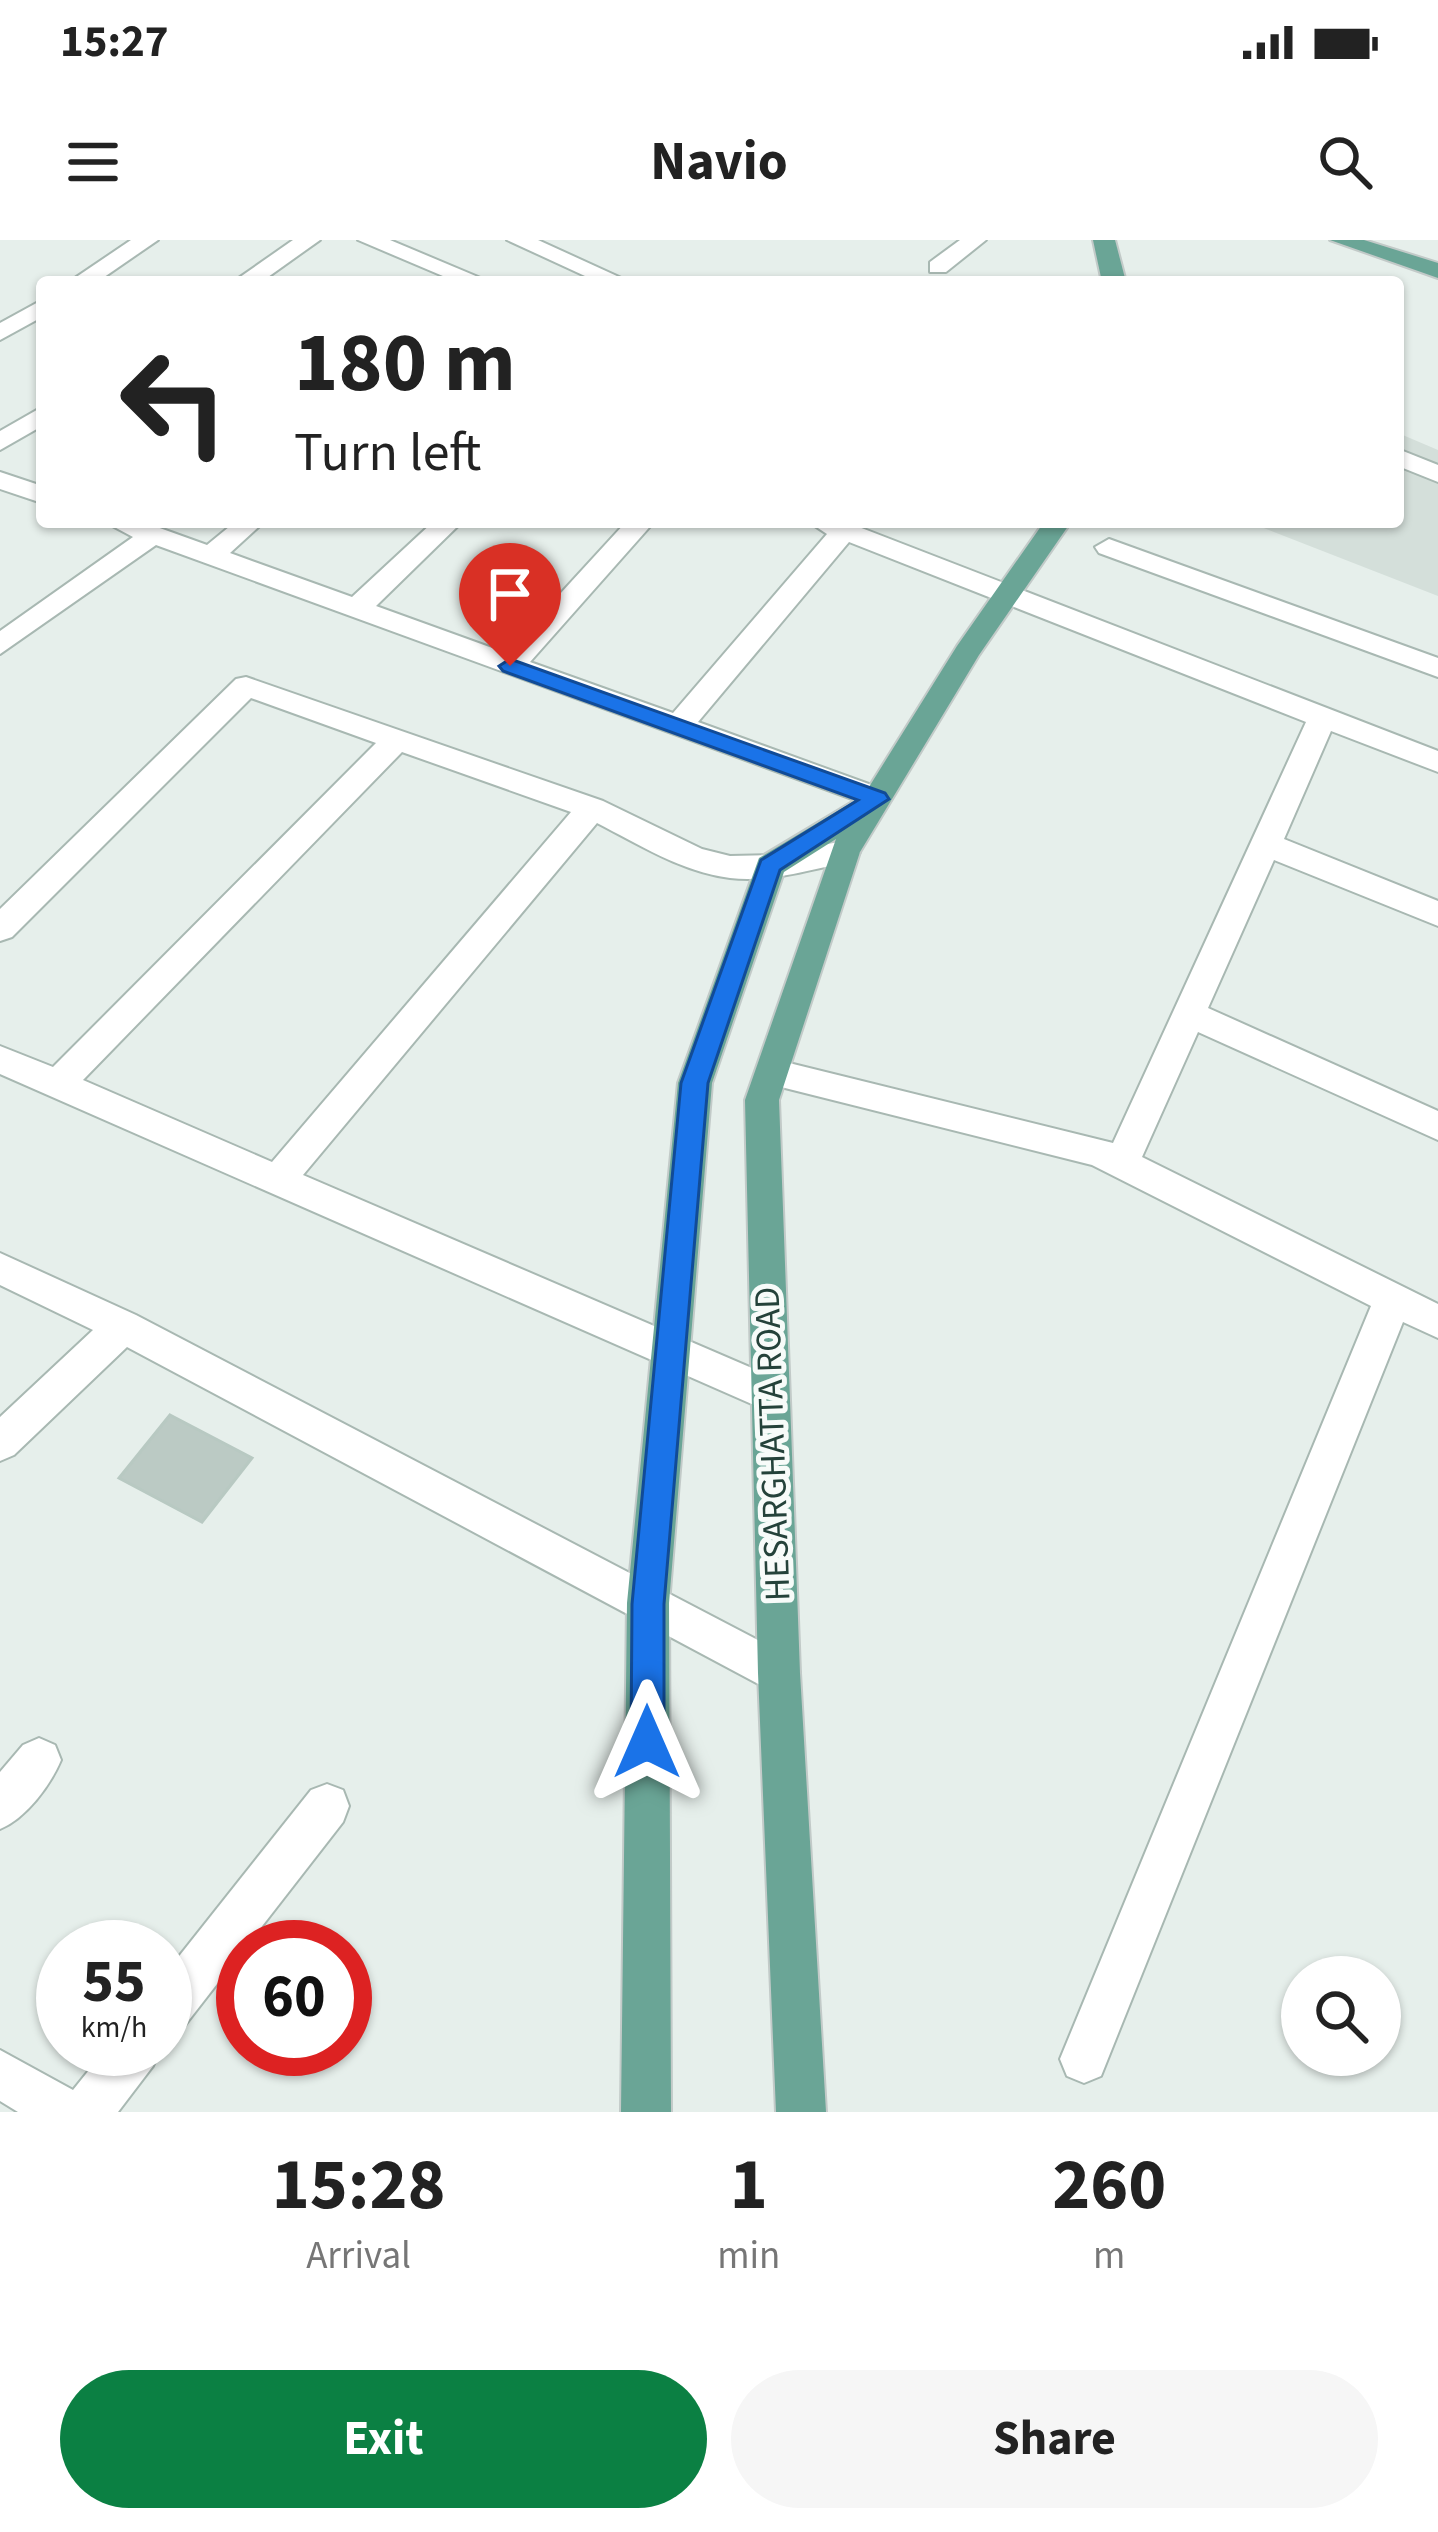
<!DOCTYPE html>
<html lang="en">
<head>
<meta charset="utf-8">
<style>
	:root { --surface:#fff; --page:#f6f6f6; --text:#222; --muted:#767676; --accent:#0b8043 }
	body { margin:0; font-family:"Source Sans 3",sans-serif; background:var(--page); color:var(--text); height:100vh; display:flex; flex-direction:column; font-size:45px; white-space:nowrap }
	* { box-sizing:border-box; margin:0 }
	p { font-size:39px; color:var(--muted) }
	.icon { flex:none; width:66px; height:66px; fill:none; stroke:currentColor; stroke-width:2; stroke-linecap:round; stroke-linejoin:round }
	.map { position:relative; height:1872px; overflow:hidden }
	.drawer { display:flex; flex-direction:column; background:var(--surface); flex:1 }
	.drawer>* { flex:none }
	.guide { position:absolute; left:36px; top:36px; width:1368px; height:252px; border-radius:12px; box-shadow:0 3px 9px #0004; background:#fff; color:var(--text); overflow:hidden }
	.buttons { position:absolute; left:1281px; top:1716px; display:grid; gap:24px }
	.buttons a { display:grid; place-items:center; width:120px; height:120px; border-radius:50%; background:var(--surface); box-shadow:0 3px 9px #0004; font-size:60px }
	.speed { position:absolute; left:36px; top:1680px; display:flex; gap:24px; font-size:60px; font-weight:700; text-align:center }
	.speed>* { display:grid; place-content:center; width:156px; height:156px; border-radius:50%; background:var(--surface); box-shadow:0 3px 9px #0004; line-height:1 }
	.speed small { font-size:30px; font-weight:400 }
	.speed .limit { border:18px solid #d22; background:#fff; color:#111 }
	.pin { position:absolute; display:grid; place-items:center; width:102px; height:102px; color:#fff; margin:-123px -51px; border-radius:50% 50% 50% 0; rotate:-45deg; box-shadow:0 0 12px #0007 }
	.pin .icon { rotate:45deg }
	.me { position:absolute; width:132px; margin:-66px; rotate:0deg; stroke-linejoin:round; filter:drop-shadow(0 0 9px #0008) }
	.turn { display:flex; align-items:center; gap:42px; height:252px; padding:0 60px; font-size:54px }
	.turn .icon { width:156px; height:156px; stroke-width:2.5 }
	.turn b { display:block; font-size:84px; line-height:102px }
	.eta { display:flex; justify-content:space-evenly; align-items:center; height:204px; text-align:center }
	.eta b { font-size:72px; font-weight:700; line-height:84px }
	.action { display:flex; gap:24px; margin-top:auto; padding:24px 60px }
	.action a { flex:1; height:138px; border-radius:72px; background:var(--accent); color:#fff; font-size:48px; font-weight:700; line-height:138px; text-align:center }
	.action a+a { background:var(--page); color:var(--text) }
	.status { display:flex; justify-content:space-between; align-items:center; height:84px; padding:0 60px; background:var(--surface); direction:ltr }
	.status svg { height:33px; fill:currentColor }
	header { display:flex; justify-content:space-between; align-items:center; height:156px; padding:0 60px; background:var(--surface); font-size:54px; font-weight:700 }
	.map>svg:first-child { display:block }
</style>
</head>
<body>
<div class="status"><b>15:27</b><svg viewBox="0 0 49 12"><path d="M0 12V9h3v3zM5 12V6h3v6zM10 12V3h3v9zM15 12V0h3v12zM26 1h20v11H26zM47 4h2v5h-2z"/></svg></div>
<header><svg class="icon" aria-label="menu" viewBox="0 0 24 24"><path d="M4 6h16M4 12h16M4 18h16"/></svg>Navio<svg class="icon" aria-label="search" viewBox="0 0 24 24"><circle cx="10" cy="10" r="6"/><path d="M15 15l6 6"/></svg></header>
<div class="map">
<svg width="1438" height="1872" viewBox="0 0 1438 1872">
	<rect width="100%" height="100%" fill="#e6efeb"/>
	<polygon fill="#d4dfda" points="1398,193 1438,210 1438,356 1248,282 1398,282"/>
	<polygon fill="#bbcac4" stroke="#b8c9c2" stroke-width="3" points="170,1175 252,1218 202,1282 119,1238"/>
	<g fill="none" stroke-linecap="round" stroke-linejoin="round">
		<g stroke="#a8b8b2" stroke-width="4">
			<g id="minor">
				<polygon points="131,0 158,0 97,42 69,42"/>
				<polygon points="293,0 320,0 261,42 233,42"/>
				<polygon points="358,0 390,0 490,42 457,42"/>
				<polygon points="507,0 538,0 630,42 598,42"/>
				<polygon points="960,0 986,0 946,32 930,32 930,22"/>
				<polygon points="42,60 42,77 0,100 0,83"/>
				<polygon points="42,167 42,186 0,210 0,191"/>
				<polygon points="1398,209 1438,225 1438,242 1398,226"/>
				<polygon points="0,232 42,246 42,263 0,249"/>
				<polygon points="105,282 143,282 207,305 235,282 264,282 230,313 352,357 433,282 462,282 376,366 506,413 626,282 654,282 530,422 673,473 827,294 809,282 846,282 1438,511 1438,532 1331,491 1284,599 1438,661 1438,686 1274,620 1208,768 1438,871 1438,900 1198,792 1142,917 1438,1064 1438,1098 1403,1082 1101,1836 1084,1843 1067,1836 1060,1819 1371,1066 1092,925 785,848 773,844 768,835 773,826 785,822 1113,903 1306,482 849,302 698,482 888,551 892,558 877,568 156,305 0,414 0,391 133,297"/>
				<polygon points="1109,299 1438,418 1438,437 1099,313 1095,307"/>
				<path d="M246,437L603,561L702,609L730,616L770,615L844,601L855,604L860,612L855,620L844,623C808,630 767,643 730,638C682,632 638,604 597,583L303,935L782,1141L788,1153L782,1165L768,1170L754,1165L0,834V806L53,827L376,503L251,458L12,697L0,701V669L236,439ZM402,512L571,572L272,922L83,840Z"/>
				<polygon points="0,1013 136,1075 794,1419 800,1433 794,1447 779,1453 764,1447 127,1107 14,1215 0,1221 0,1177 93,1090 0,1045"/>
				<path d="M39,1498L55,1505L61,1520C50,1546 26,1578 0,1589V1532L23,1505Z"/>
				<polygon points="327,1544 343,1550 349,1566 343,1582 182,1789 165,1796 165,1734 311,1550"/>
				<polygon points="106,1809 160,1809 153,1826 118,1872 18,1872 0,1861 0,1810 73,1850"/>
			</g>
		</g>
		<g stroke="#c2cac8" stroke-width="4">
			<g id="major">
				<polygon points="1093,0 1115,0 1126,42 1102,42"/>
				<polygon points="1330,0 1364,0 1438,23 1438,38"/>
				<polygon points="1044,282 1071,282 979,415 860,612 779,860 800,1433 826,1872 776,1872 758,1433 745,860 836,599 784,632 712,843 669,1363 671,1872 621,1872 627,1363 678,843 759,618 864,555 957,406"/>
			</g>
		</g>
		<use href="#minor" fill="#fff" fill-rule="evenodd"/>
		<use href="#major" fill="#6aa596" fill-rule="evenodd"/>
	</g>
	<polygon fill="#1a73e8" stroke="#114b97" stroke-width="3" points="510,419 885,553 889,559 780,630 708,843 664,1364 664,1502 659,1514 647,1518 636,1514 631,1502 632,1364 681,843 761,620 858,560 503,431 499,426"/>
	<g text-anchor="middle" stroke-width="10" stroke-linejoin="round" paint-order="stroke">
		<g font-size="36" fill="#24423a" stroke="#f7fbf9">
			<text transform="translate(771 1204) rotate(-92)" y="13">HESARGHATTA ROAD</text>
		</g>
	</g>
</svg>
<div class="buttons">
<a><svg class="icon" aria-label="search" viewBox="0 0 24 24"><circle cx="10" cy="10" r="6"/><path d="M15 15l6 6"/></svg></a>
</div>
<div class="speed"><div>55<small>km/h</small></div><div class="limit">60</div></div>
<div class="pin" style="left:510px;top:426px;background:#d93025"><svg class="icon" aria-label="arrive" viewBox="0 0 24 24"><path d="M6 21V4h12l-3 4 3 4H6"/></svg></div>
<svg class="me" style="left:647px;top:1502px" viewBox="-20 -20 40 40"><path d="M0-17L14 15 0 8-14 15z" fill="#1a73e8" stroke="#fff" stroke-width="4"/></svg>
<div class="guide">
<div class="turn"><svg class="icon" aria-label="left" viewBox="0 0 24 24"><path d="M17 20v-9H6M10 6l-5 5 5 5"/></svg><div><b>180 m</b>Turn left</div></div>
</div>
</div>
<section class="drawer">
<div class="eta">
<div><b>15:28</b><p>Arrival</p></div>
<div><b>1</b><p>min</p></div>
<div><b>260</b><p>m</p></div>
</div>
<div class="action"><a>Exit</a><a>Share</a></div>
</section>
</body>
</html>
